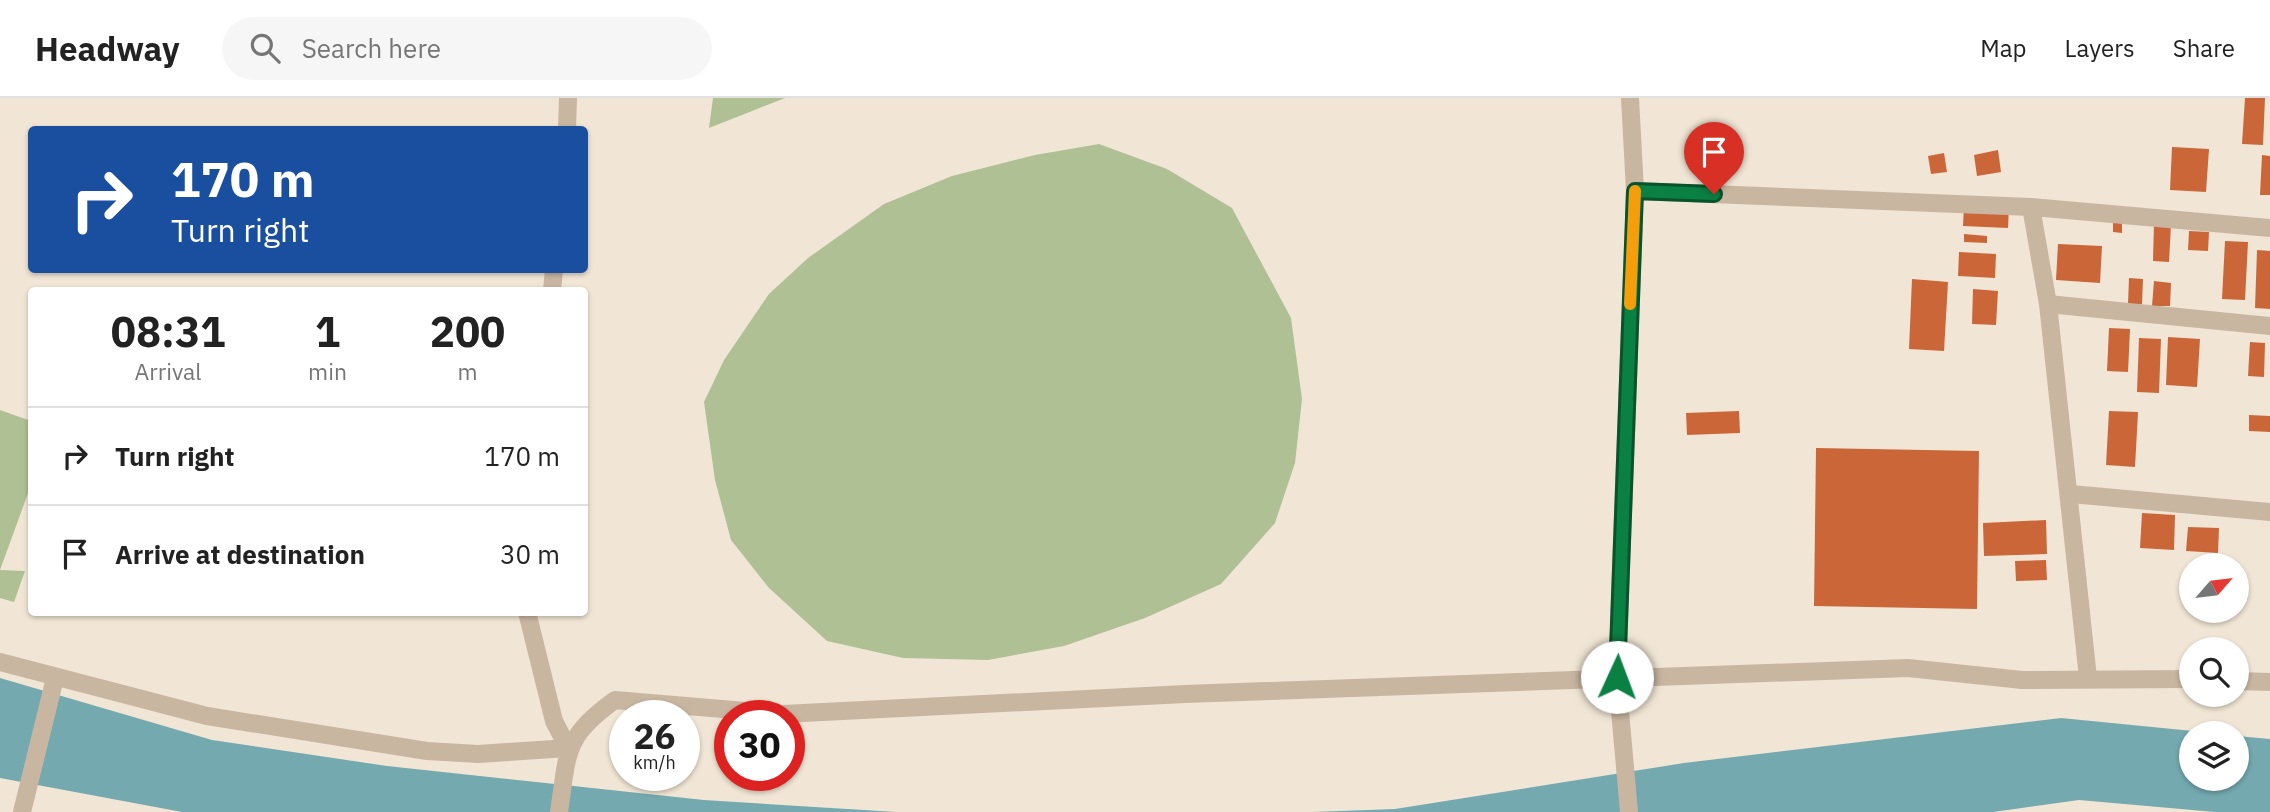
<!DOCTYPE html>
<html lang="en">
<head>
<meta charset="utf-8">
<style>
	:root { --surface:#fff; --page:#f6f6f6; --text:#222; --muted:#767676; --line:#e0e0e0 }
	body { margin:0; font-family:"IBM Plex Sans",sans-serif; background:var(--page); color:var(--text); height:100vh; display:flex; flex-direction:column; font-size:26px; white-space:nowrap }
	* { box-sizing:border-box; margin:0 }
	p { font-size:23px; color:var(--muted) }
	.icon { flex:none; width:38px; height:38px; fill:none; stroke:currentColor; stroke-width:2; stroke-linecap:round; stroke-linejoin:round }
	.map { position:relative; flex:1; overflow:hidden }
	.details { position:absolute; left:28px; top:189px; width:560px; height:329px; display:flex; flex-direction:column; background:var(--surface); border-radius:7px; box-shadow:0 2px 5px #0004 }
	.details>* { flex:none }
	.guide { position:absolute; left:28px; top:28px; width:560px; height:147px; border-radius:7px; box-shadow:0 2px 5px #0004; background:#1a4fa0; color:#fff; overflow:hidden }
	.needle { width:46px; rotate:62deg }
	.controls { position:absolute; left:2179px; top:455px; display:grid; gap:14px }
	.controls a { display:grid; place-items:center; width:70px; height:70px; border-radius:50%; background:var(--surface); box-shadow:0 2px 5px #0004; font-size:35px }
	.speed { position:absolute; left:609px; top:602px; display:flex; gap:14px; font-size:35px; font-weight:700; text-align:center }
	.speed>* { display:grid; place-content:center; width:91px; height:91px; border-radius:50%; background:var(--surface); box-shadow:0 2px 5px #0004; line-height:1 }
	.speed small { font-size:18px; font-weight:400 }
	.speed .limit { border:10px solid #d22; background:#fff; color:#111 }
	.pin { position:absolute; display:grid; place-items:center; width:60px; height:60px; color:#fff; margin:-72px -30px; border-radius:50% 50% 50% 0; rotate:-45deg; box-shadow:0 0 7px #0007 }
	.pin .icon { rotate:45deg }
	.me { position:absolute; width:77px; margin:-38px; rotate:2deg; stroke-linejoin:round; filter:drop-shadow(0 0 5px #0008) }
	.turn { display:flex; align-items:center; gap:24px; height:147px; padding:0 28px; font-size:32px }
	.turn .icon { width:91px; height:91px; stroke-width:2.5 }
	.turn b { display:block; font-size:49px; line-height:60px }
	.eta { display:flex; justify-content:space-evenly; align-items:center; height:119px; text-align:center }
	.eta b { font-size:42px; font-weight:800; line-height:49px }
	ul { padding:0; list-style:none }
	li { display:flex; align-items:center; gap:21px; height:98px; padding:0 28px; border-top:2px solid var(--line) }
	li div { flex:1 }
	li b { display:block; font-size:26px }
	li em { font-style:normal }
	header { display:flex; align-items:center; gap:42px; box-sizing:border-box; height:98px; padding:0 35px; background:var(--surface); border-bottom:2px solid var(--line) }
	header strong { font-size:33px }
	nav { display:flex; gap:38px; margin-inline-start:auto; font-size:24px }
	.search { width:490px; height:63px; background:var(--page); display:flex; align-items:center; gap:18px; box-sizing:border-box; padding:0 24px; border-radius:38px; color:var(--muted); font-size:26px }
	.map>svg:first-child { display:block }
</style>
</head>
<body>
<header>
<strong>Headway</strong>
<div class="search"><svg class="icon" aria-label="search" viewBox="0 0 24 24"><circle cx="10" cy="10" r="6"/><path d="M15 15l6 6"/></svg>Search here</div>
<nav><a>Map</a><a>Layers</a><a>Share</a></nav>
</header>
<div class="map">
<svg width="2270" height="714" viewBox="0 0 2270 714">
	<rect width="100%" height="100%" fill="#f1e6d5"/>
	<g fill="#afc095">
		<polygon points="713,0 785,0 709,30"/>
		<polygon points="1099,46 1167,71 1232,110 1291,220 1302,301 1295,365 1275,425 1221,486 1145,520 1064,548 988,562 903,560 827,543 769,490 731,442 715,382 704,304 724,262 769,196 808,160 884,106 952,78 1035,57"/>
		<polygon points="0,312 31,323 31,387 0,472 25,473 14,504 0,500"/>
	</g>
	<g fill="#73a9af">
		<polygon points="0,580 212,642 387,668 704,702 896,714 182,714 0,680"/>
		<polygon points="2061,620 2213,635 2191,635 2191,681 2236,681 2237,638 2270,641 2270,714 2215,714 2079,702 1993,714 1312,714 1395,711 1684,665"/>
	</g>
	<g fill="#cb6639">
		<polygon points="2245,0 2265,0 2263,47 2242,46"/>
		<polygon points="2172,49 2209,51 2206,94 2170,92"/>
		<polygon points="1998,52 2001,74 1977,78 1974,57"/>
		<polygon points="1944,55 1947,74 1931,76 1928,58"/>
		<polygon points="2262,57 2270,58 2270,97 2260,97"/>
		<polygon points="1964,107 2009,109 2008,130 1963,128"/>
		<polygon points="2113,125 2122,125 2122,135 2113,134"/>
		<polygon points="2154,125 2171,126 2169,164 2153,163"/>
		<polygon points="2189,133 2209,134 2208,153 2188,152"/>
		<polygon points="1964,136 1987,138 1987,145 1964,144"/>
		<polygon points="2225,143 2248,144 2245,202 2222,201"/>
		<polygon points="2058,146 2102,148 2100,185 2056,182"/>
		<polygon points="2257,152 2270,153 2270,211 2255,210"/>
		<polygon points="1959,154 1996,156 1995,180 1958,178"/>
		<polygon points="2129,180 2143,181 2142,206 2128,206"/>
		<polygon points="1912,181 1948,184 1944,253 1909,251"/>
		<polygon points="2154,183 2171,185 2170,208 2152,208"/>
		<polygon points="1973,191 1998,193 1996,227 1972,226"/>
		<polygon points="2109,230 2130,231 2128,274 2107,273"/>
		<polygon points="2168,239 2200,241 2197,289 2166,287"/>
		<polygon points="2139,240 2161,241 2159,295 2137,294"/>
		<polygon points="2250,244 2265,245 2264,279 2248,278"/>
		<polygon points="1739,313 1740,335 1687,337 1686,315"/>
		<polygon points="2109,313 2138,314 2135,369 2106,367"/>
		<polygon points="2249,317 2270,318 2270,334 2249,333"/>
		<polygon points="1816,350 1979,353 1977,511 1814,508"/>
		<polygon points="2142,415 2175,417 2174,452 2140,450"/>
		<polygon points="2046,422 2047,456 1984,458 1983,425"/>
		<polygon points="2188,429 2219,430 2218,455 2186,453"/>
		<polygon points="2046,462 2047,482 2016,483 2015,463"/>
	</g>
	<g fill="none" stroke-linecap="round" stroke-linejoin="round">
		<g stroke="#c9b6a1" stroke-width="18">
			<polyline points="567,32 568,0"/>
			<polyline points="1635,93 2031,109 2270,130"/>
			<polyline points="2031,109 2048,206 2088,580"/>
			<polyline points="552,192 554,172"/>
			<polyline points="2048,206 2270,228"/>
			<polyline points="2071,396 2270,414"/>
			<polyline points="527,514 554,623 568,650"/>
			<polyline points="0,564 207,618 427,653 478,656 568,650"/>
			<polyline points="2236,583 2270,584"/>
			<polyline points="22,714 55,580"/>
			<path d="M559,714C568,655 563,639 615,602L783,616L1185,596L1908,570L2022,582L2191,581"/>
			<polyline points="1629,714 1617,579 1635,93 1630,0"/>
		</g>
	</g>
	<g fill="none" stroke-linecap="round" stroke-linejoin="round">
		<g stroke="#07532c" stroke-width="18">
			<polyline id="route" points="1617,579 1635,93 1714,96"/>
		</g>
		<use href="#route" stroke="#0b8043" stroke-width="12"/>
		<polyline stroke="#f59e0b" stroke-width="12" points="1630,206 1635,93"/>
	</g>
</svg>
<div class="controls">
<a><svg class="needle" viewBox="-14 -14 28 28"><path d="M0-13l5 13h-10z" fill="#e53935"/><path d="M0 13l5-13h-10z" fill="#767676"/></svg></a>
<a><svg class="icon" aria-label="search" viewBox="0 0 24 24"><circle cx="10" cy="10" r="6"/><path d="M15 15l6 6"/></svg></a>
<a><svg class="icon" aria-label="layers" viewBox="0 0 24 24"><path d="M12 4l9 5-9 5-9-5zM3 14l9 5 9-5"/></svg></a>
</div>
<div class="speed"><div>26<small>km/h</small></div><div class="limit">30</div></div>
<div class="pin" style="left:1714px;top:96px;background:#d93025"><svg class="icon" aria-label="arrive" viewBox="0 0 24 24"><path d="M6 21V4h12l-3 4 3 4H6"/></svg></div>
<svg class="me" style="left:1617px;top:579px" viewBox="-20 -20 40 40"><circle r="19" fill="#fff"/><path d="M0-13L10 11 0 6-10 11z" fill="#0b8043"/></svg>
<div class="guide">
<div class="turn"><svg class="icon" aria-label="right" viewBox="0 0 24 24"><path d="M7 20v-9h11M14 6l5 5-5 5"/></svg><div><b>170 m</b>Turn right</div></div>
</div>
<section class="details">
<div class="eta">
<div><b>08:31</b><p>Arrival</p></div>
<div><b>1</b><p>min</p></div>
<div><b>200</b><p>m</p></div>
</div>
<ul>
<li><svg class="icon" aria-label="right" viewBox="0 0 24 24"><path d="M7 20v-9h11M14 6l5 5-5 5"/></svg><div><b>Turn right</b></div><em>170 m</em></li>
<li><svg class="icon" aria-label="arrive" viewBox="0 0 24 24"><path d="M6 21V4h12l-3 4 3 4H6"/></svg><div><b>Arrive at destination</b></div><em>30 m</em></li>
</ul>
</section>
</div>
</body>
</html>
